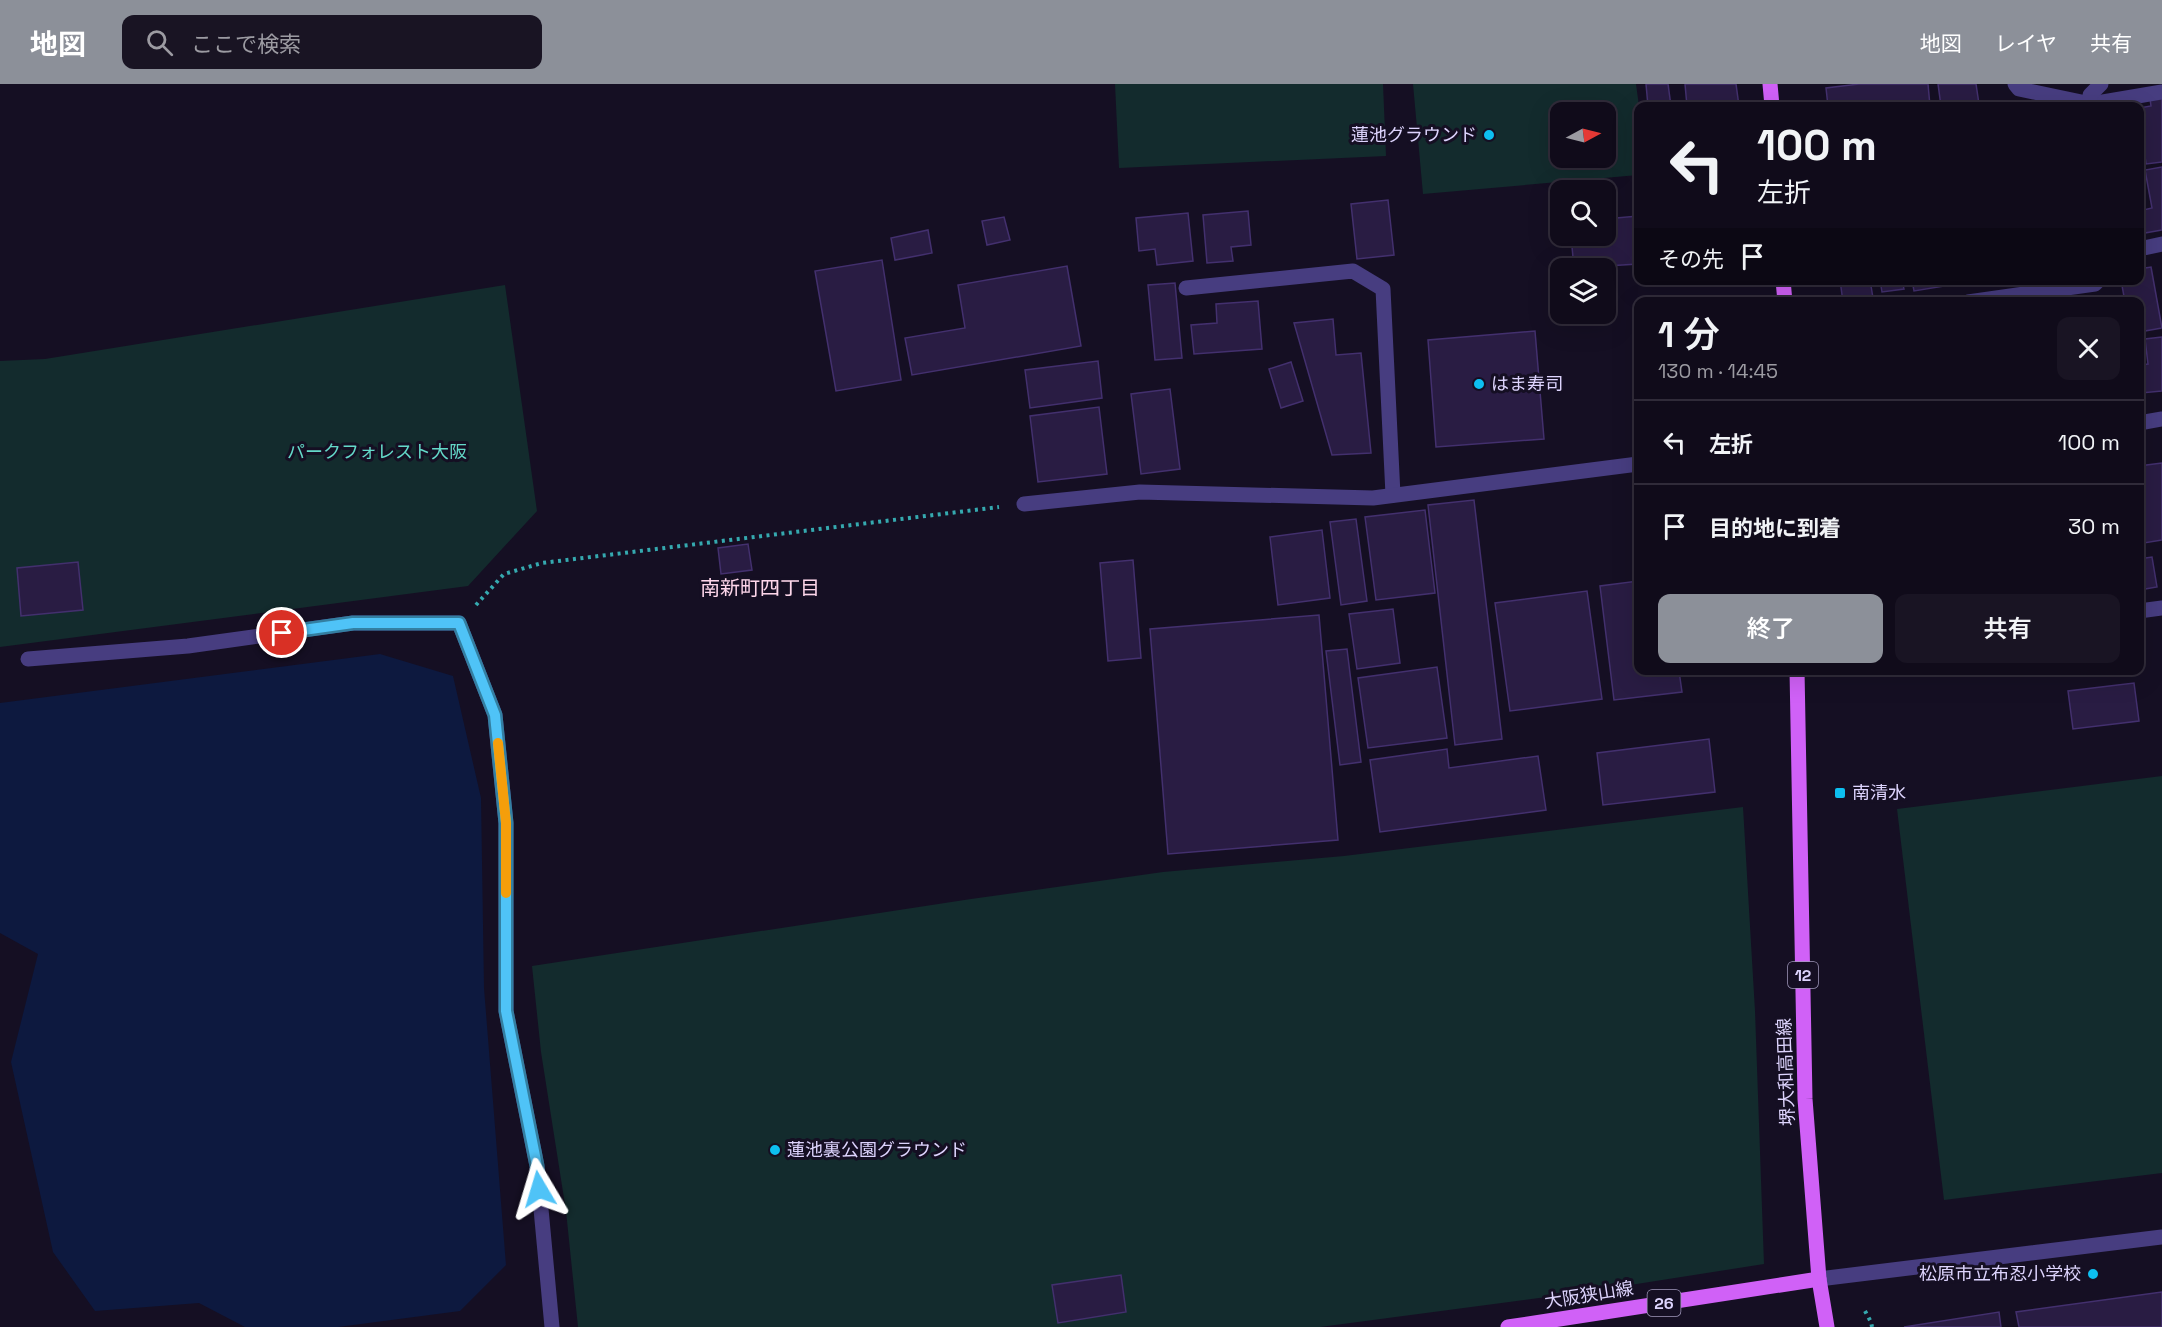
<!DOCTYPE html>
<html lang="ja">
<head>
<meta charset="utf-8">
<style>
	:root { --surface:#100b1a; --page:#191423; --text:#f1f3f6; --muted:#9c9ba2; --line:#302b39; --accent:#8c9099 }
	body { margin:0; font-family:"Space Grotesk","Noto Sans JP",sans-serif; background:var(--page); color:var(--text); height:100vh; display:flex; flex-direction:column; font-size:22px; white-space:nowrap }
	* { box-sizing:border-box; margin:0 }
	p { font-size:20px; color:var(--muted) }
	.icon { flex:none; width:33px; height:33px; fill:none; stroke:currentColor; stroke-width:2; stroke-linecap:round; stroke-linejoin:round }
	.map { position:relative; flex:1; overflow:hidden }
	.details { position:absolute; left:1634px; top:213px; width:510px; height:378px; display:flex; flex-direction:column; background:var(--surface); border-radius:12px; box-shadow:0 6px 24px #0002,0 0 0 2px var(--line) }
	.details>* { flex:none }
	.guide { position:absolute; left:1634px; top:18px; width:510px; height:183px; border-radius:12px; box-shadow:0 6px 24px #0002,0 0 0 2px var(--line); background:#100b1a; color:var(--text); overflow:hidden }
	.needle { width:39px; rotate:83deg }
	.tools { position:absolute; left:1550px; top:18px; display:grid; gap:12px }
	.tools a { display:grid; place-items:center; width:66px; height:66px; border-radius:12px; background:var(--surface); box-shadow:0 6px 24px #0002,0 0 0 2px var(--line); font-size:30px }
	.pin { position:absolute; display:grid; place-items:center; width:51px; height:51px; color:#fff; margin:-26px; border:3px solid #fff; border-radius:50%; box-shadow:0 2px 6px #0007 }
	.me { position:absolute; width:66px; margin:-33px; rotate:353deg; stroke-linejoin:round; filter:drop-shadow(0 0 4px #0008) }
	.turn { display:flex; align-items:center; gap:21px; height:126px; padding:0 24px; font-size:27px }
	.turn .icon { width:78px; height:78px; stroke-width:2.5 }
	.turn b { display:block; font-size:42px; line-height:51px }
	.then { display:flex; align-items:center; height:57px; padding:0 24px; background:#0003; gap:12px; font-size:22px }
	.round { display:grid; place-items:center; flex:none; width:63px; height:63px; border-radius:12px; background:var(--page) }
	.head { display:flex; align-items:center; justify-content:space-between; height:102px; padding:0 24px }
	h1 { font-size:36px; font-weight:600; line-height:45px }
	.button { display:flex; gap:12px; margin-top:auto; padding:12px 24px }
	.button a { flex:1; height:69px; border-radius:12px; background:var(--accent); color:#fff; font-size:24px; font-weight:600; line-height:69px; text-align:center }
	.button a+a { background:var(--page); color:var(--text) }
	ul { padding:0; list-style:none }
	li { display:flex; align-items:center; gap:18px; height:84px; padding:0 24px; border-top:2px solid var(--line) }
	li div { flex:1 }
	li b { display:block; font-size:22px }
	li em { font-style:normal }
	header { display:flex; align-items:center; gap:36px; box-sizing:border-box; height:84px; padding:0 30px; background:var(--accent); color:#fff }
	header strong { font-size:28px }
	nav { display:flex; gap:33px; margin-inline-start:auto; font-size:21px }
	.search { width:420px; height:54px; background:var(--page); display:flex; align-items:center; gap:15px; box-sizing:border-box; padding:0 21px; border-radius:12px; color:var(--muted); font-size:22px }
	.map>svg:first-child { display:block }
</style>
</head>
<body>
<header>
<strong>地図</strong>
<div class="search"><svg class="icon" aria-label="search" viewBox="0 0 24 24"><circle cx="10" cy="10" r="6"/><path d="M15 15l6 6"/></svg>ここで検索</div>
<nav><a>地図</a><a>レイヤ</a><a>共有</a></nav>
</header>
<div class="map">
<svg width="2162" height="1243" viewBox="0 0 2162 1243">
	<rect width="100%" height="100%" fill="#150f23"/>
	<g fill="#132b2d" fill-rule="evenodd">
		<polygon points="1115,0 1383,0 1386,72 1119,84"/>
		<path d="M1413,0H1636L1639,22L1638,91L1423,110ZM1605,28V74H1560V28Z"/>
		<polygon points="505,201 537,427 468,502 0,563 0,277 45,275"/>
		<polygon points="2162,692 2162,1089 1944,1116 1897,725"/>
		<polygon points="1743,723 1755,927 1764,1180 1592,1207 1320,1243 578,1243 566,1127 541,968 532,882 971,815 1163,788 1344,772"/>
	</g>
	<polygon fill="#0d193f" points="380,570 453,592 481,714 484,904 506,1181 460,1227 338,1243 245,1243 199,1219 95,1227 53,1168 11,978 38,870 0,849 0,619"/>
	<g fill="#291c43" stroke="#43306e" stroke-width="1.5">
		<polygon points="1646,0 1668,0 1671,22 1648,22"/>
		<polygon points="1685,0 1736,0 1739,22 1687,22"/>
		<polygon points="1859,0 1928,0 1930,22 1828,22 1826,4"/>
		<polygon points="1938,0 1976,0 1979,20 1941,22"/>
		<polygon points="2162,13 2162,78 2146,80 2139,24 2151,22 2150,15"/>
		<polygon points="2162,83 2162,146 2139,150 2139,127 2152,124 2145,86"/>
		<polygon points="1388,116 1394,171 1357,175 1351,120"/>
		<polygon points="1248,127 1251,161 1231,163 1233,177 1207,179 1203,131"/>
		<polygon points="1188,129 1193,177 1157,181 1155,165 1139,167 1136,134"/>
		<polygon points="1638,132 1638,180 1574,184 1571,152 1605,152 1605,135"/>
		<polygon points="1004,133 1010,156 987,161 982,137"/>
		<polygon points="928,146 932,169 895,176 891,154"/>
		<polygon points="882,176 901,296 836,307 815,187"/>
		<polygon points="1067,182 1081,262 912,291 905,254 965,244 958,201"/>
		<polygon points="2151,183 2162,244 2139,248 2139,218 2125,218 2121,196 2139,196 2139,185"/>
		<polygon points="1840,196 1870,196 1873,214 1843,218"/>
		<polygon points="1880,196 1902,196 1904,205 1882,208"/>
		<polygon points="1912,196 1950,196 1951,201 1914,207"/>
		<polygon points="1175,199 1182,274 1155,276 1148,201"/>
		<polygon points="2113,213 2114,218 2086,218"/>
		<polygon points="1258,217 1262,265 1194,270 1191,241 1217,239 1216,220"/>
		<polygon points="1333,235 1336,271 1361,269 1371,369 1332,371 1294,239"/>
		<polygon points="1535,247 1544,355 1436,363 1428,256"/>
		<polygon points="2162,253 2162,307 2141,309 2139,281 2148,280 2145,255"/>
		<polygon points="1098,277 1102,314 1030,324 1025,286"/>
		<polygon points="1291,278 1303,317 1281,324 1269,285"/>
		<polygon points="1170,305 1180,385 1141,390 1131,310"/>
		<polygon points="1099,323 1107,390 1038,398 1030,332"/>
		<polygon points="2162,379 2162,456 2144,459 2139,424 2139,382"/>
		<polygon points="1474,416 1502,655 1455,661 1428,421"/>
		<polygon points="1425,426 1435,509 1376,516 1365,433"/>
		<polygon points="1356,435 1367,517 1341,521 1330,438"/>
		<polygon points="1322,446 1330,514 1278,521 1270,453"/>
		<polygon points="748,460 752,486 721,490 718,464"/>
		<polygon points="2152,473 2157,503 2139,506 2139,475"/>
		<polygon points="1133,476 1141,574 1108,577 1100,479"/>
		<polygon points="78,478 83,526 21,532 17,484"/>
		<polygon points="1638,497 1638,586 1679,587 1682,608 1614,616 1600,502"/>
		<polygon points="1587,507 1602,615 1510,627 1495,519"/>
		<polygon points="1393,525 1400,579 1357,585 1349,530"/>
		<polygon points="1319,531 1338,756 1168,770 1150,545"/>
		<polygon points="1347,565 1361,678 1340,681 1326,567"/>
		<polygon points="1437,583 1447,654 1368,664 1358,594"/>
		<polygon points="2134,599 2139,637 2073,645 2068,607"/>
		<polygon points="1709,655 1715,708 1603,721 1597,669"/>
		<polygon points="1447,665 1449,684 1538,672 1546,726 1380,748 1370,676"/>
		<polygon points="1121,1191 1126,1228 1058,1239 1052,1201"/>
		<polygon points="2162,1208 2162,1243 2019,1243 2016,1228"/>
		<polygon points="1999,1228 2001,1243 1904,1243"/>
	</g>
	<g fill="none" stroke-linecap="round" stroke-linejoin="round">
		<g stroke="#35a9af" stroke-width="4" stroke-dasharray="3 4.5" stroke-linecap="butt">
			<polyline points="476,521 504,490 542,479 999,423"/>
			<polyline points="1865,1227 1871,1238 1872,1243"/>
		</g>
		<g stroke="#473d80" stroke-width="15">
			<polyline points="2015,0 2019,5 2091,20 2162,8"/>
			<polyline points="1186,204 1353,187 1383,205 1393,411"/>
		</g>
		<g stroke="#473d80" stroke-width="15">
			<polyline points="2091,22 2090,11 2101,0"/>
			<polyline points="2139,165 2162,160"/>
			<polyline points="1968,218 2095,200 2099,196"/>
			<polyline points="2139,339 2162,335"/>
			<polyline points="1024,420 1140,408 1373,414 1638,380"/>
			<polyline points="2139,527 2162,524"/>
			<polyline points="28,575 188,562 353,539 459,539 495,631 506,739 506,927 537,1082 552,1243"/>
			<polyline points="1819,1195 2162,1153"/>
		</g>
		<g stroke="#d061f7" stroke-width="15">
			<polyline points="1770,0 1772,22"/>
			<polyline points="1783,196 1785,218"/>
			<polyline points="1797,586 1805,1015 1819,1195 1827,1243"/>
			<polyline points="1508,1243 1819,1195"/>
		</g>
	</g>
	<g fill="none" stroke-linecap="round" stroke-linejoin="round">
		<g stroke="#337fa1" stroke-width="15">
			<polyline id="route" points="282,549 353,539 459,539 495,631 506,739 506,927 537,1082 539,1105"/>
		</g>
		<use href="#route" stroke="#4fc3f7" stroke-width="10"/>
		<polyline stroke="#f59e0b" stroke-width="10" points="498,659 506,739 506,809"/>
	</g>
	<g fill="#0dbff0" stroke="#150f23" stroke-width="2">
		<circle cx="1489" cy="51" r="6"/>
		<circle cx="1479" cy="300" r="6"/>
		<rect x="1834" y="703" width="12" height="12" rx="3"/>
		<circle cx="775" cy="1066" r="6"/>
		<circle cx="2093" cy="1190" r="6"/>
	</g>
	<g text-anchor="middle" stroke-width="6" stroke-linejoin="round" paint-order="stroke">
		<g fill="#150f23" stroke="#a199bc" stroke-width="1.5">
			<rect x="1788" y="878" width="30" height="26" rx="4.5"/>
			<rect x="1647.5" y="1206" width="33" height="26" rx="4.5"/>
		</g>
		<g font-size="16" font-weight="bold" fill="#ddd4fd">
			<text x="1803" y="897">12</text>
			<text x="1664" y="1225">26</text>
		</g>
		<g font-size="18" fill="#ddd4fd" stroke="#150f23" text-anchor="start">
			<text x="1477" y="57" text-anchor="end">蓮池グラウンド</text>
			<text x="1491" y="306">はま寿司</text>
			<text x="1852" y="715">南清水</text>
			<text x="787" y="1072">蓮池裏公園グラウンド</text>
			<text x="2081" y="1196" text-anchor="end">松原市立布忍小学校</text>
		</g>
		<g font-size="18" fill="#64d9c9" stroke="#150f23">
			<text x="377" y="374">パークフォレスト大阪</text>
		</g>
		<g font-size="18" fill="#ddd4fd" stroke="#150f23">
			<text transform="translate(1786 988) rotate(-92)" y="6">堺大和高田線</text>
			<text transform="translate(1589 1211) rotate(-9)" y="6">大阪狭山線</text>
		</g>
		<g font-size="20" fill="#fdd6ea" stroke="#150f23">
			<text x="760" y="511">南新町四丁目</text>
		</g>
	</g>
</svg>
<div class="tools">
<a><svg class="needle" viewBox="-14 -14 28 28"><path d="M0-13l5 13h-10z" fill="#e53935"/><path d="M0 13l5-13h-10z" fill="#9c9ba2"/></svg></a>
<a><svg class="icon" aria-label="search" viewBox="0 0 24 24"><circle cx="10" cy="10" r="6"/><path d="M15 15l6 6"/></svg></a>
<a><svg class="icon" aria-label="layers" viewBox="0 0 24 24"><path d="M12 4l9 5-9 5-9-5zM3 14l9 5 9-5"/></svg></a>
</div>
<div class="pin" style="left:282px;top:549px;background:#d93025"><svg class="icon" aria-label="arrive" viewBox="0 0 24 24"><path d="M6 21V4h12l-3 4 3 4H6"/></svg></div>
<svg class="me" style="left:539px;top:1105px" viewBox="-20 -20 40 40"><path d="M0-17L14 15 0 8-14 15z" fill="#4fc3f7" stroke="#fff" stroke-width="4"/></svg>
<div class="guide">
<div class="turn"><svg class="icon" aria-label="left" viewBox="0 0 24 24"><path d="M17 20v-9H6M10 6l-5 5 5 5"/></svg><div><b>100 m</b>左折</div></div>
<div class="then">その先<svg class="icon" aria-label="arrive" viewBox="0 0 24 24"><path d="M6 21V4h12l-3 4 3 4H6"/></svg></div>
</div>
<section class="details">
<div class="head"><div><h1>1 分</h1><p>130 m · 14:45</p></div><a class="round"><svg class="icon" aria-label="close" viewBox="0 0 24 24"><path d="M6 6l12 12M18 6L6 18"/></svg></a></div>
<ul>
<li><svg class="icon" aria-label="left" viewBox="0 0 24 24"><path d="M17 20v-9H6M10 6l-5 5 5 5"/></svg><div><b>左折</b></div><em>100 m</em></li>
<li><svg class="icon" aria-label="arrive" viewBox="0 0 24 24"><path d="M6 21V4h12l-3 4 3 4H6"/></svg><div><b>目的地に到着</b></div><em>30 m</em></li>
</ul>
<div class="button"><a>終了</a><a>共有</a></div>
</section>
</div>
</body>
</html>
